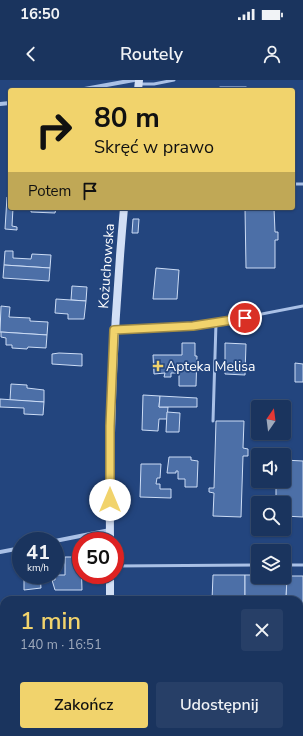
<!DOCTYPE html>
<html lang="pl">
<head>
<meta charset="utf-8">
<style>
	:root { --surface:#1a345e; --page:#273f67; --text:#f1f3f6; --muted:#9faabc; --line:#384f73; --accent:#f1d36c }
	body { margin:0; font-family:"Nunito Sans",sans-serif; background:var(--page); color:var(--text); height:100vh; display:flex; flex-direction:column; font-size:15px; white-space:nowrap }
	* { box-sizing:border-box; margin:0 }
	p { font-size:13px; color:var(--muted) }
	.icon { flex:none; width:22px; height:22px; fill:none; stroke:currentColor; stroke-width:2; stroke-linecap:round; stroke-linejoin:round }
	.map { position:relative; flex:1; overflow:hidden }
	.drawer { position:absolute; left:0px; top:516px; width:303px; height:140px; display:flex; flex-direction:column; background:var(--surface); border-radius:12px 12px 0 0; box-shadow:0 1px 3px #0004,0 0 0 1px var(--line) }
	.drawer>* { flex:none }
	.top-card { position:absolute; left:8px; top:8px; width:287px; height:122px; border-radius:4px; box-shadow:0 1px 3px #0004,0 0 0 1px var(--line); background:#f1d36c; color:#111; overflow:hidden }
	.needle { width:26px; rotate:14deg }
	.buttons { position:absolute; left:251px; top:320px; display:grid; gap:8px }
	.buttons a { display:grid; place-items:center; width:40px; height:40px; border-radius:4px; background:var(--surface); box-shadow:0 1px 3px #0004,0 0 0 1px var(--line); font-size:20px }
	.speed { position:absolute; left:12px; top:452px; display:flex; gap:8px; font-size:20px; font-weight:700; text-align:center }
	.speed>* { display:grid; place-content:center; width:52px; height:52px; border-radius:50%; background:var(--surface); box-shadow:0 1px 3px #0004,0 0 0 1px var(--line); line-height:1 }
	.speed small { font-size:10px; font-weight:400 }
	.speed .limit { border:6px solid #d22; background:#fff; color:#111 }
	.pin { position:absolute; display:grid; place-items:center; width:34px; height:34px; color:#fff; margin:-17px; border:2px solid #fff; border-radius:50%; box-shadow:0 1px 4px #0007 }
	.me { position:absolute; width:44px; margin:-22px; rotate:0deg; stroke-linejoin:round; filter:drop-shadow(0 0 3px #0008) }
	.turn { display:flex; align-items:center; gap:14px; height:84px; padding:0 20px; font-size:18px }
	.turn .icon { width:52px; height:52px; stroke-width:2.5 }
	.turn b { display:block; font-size:28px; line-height:34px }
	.then { display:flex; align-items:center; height:38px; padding:0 20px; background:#0003; gap:8px; font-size:15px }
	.round { display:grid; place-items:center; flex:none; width:42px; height:42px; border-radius:4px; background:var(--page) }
	.summary { display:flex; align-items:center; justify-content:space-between; height:68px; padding:0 20px }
	h1 { font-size:24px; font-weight:600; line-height:30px; color:var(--accent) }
	.primary-button { display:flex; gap:8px; margin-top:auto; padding:8px 20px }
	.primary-button a { flex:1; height:46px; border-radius:4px; background:var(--accent); color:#111; font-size:16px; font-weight:600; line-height:46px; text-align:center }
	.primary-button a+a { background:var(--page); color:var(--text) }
	.status { display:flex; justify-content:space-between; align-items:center; height:28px; padding:0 20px; background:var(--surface); direction:ltr }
	.status svg { height:11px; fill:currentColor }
	header { display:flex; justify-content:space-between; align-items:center; height:52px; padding:0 20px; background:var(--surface); font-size:18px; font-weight:600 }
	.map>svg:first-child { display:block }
</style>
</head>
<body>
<div class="status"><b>16:50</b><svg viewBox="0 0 49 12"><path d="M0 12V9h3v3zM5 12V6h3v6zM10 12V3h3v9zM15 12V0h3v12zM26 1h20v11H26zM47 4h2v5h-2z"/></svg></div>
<header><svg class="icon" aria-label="back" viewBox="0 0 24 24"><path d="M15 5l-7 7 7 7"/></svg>Routely<svg class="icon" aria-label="person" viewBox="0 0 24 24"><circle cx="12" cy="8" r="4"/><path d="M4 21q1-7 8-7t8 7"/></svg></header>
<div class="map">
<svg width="303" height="656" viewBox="0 0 303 656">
	<rect width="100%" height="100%" fill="#23457e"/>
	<polygon fill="#375e9c" points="303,597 303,656 223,656 223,652 299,652 299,598"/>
	<g fill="#4c6fa7" stroke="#ccdcf5">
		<rect x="220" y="7" width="26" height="3"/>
		<polygon points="7,117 10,117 10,128 13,128 12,146 17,147 17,150 5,149"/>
		<polygon points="31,128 56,128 55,133 31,132"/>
		<polygon points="245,128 274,128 275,152 278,152 278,160 275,160 275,188 246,188"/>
		<polygon points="133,139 139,139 138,153 132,153"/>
		<polygon points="5,171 13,171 13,178 31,179 32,174 51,175 50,188 4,185"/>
		<polygon points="4,185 50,188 49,201 3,198"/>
		<polygon points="156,188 179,190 177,219 153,219"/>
		<polygon points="72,206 87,207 86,221 71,220"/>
		<polygon points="56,219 86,221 84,239 68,239 68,234 55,233"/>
		<polygon points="1,226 10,227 9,237 30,238 30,241 48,242 47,255 0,252"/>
		<polygon points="1,252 47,255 46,268 28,267 27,269 12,268 12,265 6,265 6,258 1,257"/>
		<polygon points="182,263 195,263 195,276 197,276 196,306 179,306 179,293 171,293 171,297 164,297 165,293 154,294 153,275 182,275"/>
		<polygon points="225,263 246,264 245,295 225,294"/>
		<polygon points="59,273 82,274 82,286 52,284 52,274"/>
		<polygon points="295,283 303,284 303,302 295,302"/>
		<polygon points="11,304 27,305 27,308 44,310 44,322 10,320"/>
		<polygon points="143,315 160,316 159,327 168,327 167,339 159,339 158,351 142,350"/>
		<polygon points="160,316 197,318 197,327 159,327"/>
		<polygon points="0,319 44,322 43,335 24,334 24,328 0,327"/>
		<polygon points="167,332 180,333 179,352 166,352"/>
		<polygon points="216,341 244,341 243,368 248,369 248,376 243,376 241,437 213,436 214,413 209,412 209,408 214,408"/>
		<polygon points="169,377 191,377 191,380 198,381 197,407 185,407 185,399 178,399 178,391 176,391 176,393 167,393"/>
		<polygon points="284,380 303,381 303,437 284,436 284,423 276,423 276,401 284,401"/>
		<polygon points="141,384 161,384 160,398 157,398 156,404 160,404 160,409 171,409 171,418 140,417"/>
		<polygon points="65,477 81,477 82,510 55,510 52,500 55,500 55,495 65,495"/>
		<polygon points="55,478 58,478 59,490 55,490"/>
		<polygon points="40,495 41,508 24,510 24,496"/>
		<polygon points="213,495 245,495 245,520 212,520"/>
		<polygon points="245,495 258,495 258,497 287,496 286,520 245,520"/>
		<polygon points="287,496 303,496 303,587 299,587 299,520 286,520"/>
		<polygon points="0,645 4,645 4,652 17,652 17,656 1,656"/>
		<polygon points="40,652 56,652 57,656 40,656"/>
		<polygon points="56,652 73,652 66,654 66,656 57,656"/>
	</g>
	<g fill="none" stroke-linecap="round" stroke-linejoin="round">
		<g stroke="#a9c0e6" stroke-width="3">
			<polyline points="139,4 154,4 174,0"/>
			<polyline points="293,104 303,104"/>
			<polyline points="116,250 216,243 303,226"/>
			<polyline points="213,341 216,243"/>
			<polyline points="284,485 303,485"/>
			<polyline points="115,486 258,485"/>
		</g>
		<g stroke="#a9c0e6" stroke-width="4">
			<polyline points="79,10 134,0"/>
			<polyline points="0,24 10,23"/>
			<polyline points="55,461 110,450"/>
			<polyline points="0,472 21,468"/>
			<polyline points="0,624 4,623"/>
		</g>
		<g stroke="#d2dff5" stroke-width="8">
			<polyline points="138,10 139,0"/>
			<path d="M110,461C109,350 114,239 124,128"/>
			<polyline points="110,495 110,520"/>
			<polyline points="110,656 110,652"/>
		</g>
	</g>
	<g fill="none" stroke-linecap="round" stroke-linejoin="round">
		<g stroke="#9d8946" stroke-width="10">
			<polyline id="route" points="110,420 110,346 114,250 193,246 245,238"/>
		</g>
		<use href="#route" stroke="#f1d36c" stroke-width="7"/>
	</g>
	<path fill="#f1d36c" stroke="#23457e" stroke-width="1.5" d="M156 280h4v4h4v4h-4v4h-4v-4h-4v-4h4z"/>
	<g text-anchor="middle" stroke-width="3.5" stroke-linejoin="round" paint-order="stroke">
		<g font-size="14" fill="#fff" stroke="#23457e">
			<text transform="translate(106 186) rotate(-86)" y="5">Kożuchowska</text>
		</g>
		<g font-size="14" fill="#fff" stroke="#23457e" text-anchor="start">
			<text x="166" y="291">Apteka Melisa</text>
		</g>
	</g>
</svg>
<div class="buttons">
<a><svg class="needle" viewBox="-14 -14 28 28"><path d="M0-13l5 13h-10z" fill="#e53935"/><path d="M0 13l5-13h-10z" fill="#9faabc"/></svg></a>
<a><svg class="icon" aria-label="sound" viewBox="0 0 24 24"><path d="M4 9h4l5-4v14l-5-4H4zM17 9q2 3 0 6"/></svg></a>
<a><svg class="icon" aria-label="search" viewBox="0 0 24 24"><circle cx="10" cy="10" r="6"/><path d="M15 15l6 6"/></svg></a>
<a><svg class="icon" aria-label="layers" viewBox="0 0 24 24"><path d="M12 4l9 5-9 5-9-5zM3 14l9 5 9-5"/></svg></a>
</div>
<div class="speed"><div>41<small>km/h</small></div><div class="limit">50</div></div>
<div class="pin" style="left:245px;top:238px;background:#d93025"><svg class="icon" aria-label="arrive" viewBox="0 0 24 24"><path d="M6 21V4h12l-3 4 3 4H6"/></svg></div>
<svg class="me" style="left:110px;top:420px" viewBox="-20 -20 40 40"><circle r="19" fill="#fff"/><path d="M0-13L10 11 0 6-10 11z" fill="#f1d36c"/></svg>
<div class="top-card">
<div class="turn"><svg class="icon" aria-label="right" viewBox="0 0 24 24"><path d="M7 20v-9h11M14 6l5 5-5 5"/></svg><div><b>80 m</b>Skręć w prawo</div></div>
<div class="then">Potem<svg class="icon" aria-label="arrive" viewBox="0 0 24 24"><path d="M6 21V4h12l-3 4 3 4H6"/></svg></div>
</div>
<section class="drawer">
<div class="summary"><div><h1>1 min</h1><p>140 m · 16:51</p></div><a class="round"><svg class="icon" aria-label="close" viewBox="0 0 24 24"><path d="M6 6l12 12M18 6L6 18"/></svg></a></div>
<div class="primary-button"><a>Zakończ</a><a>Udostępnij</a></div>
</section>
</div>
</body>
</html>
